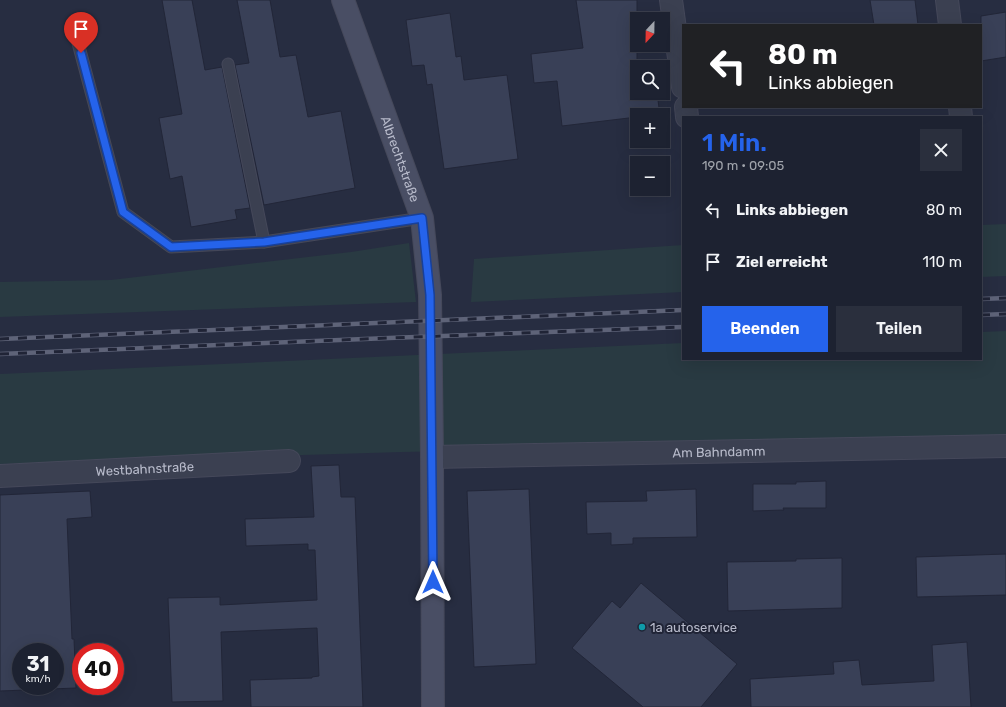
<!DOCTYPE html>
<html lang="de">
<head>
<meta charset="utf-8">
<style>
	:root { --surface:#1d2231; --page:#2a2f3d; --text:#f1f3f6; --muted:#a0a4ab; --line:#3b3f4d; --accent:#2563eb }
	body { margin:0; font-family:Rubik,sans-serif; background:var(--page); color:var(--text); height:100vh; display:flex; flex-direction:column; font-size:15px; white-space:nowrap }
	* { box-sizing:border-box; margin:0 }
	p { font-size:13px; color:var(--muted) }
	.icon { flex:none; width:22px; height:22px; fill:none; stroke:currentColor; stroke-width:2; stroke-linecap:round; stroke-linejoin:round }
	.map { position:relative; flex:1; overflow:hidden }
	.drawer { position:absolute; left:682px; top:116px; width:300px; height:244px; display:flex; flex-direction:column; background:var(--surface); border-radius:0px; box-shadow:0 4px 16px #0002,0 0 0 1px var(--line) }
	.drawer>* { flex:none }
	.top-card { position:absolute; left:682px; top:24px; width:300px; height:84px; border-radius:0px; box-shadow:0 4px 16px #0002,0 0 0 1px var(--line); background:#202124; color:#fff; overflow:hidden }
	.needle { width:26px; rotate:202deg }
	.fabs { position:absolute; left:630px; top:12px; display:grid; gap:8px }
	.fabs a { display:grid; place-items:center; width:40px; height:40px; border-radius:0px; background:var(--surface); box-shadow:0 4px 16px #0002,0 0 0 1px var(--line); font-size:20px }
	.speed { position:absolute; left:12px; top:643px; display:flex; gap:8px; font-size:20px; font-weight:700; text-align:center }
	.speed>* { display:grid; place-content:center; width:52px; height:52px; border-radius:50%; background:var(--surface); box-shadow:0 4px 16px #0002,0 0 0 1px var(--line); line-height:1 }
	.speed small { font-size:10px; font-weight:400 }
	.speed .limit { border:6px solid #d22; background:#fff; color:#111 }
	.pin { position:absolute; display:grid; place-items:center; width:34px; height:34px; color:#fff; margin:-41px -17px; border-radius:50% 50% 50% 0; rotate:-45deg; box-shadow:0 0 4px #0007 }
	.pin .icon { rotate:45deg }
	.me { position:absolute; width:44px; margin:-22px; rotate:0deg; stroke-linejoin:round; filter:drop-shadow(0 0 3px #0008) }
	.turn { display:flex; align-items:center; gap:14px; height:84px; padding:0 20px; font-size:18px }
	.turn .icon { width:52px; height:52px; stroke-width:2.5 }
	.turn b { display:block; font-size:28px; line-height:34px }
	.round { display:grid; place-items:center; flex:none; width:42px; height:42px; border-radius:0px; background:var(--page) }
	.head { display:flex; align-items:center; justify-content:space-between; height:68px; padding:0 20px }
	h1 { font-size:24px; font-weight:600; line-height:30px; color:var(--accent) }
	.action { display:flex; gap:8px; margin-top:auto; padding:8px 20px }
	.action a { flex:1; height:46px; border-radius:0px; background:var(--accent); color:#fff; font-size:16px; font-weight:600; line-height:46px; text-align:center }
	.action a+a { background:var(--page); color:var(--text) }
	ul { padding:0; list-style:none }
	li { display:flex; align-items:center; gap:12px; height:52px; padding:0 20px }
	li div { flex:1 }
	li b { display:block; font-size:15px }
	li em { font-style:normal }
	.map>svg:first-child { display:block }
</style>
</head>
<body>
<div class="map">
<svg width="1006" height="707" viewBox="0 0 1006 707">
	<rect width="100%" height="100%" fill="#272d41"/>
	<g fill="#293a42">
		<polygon points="1006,224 1006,276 981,277 981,225"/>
		<polygon points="409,243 416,302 0,317 0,282 111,280 351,252"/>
		<polygon points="683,245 683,292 471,302 474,259"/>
		<polygon points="1006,331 1006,439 402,452 0,464 0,374 683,343 683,359 981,359 981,332"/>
	</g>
	<g fill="#394057" stroke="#222638" fill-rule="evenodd">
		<polygon points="162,0 192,0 205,70 222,67 250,208 235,210 237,219 191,227 182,176 170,179 159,118 182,114"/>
		<polygon points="237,0 270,0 280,57 296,55 308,117 341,111 355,188 264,205 235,65 249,63"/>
		<polygon points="576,0 637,0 637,93 657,93 660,115 637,115 637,117 562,126 557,81 534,83 531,54 583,48"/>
		<polygon points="870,0 915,0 918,25 874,25"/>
		<polygon points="1006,12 1006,57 981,61 981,16"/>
		<polygon points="450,13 456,57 461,56 464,80 507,75 518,159 444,169 432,84 427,85 424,65 412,66 406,20"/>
		<polygon points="339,465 341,497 355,497 363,707 251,707 250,680 312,678 312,677 319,676 317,628 221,632 223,701 172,702 168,598 220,597 220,605 317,600 315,550 308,550 308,544 246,546 245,519 314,517 311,466"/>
		<polygon points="826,481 826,508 783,508 784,510 753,511 753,484 796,484 796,482"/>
		<polygon points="529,489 536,664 474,667 467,491"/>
		<polygon points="696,489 697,537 633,538 633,544 611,545 611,533 587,534 586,502 647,501 646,491"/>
		<path d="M90,491L92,517L67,519L72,639H74L76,688L0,691V495ZM21,652H55V686H21Z"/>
		<polygon points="1006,554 1006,595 917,597 916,557"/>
		<polygon points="842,558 842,608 728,611 727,562 796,561 796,559"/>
		<polygon points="641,583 737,664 701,707 643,707 572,648 612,601 620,608"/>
		<polygon points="967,642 971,707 751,707 750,679 834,674 833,662 859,660 862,685 934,681 932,645"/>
	</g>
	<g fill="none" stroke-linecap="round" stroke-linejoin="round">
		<g stroke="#45485a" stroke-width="13">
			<g id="lane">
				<polyline points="73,24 123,212 171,247 264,242"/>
				<polyline points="228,64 264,242 422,218"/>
			</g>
		</g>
		<g stroke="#45485a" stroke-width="24">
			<g id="street">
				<polyline points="671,0 683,87"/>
				<polyline points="947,0 950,25"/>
				<polyline points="686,107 687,117"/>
				<polyline points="960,107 961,117"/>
				<path id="s1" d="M432,457L1006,446"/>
				<path id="s2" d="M0,476L289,461"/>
			</g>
		</g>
		<g stroke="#45485a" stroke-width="24">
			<g id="secondary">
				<path id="s3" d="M343,0L422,218L430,295L432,457L433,707"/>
			</g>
		</g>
		<use href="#lane" stroke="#3b4051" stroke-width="11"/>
		<use href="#street" stroke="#3b4051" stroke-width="22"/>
		<use href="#secondary" stroke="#494e64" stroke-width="22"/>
		<g stroke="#5e6378" stroke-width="4.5">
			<g id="rail">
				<polyline points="981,299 1006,298"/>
				<polyline points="981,315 1006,314"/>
				<polyline points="0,339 683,310"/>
				<polyline points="0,354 389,338 683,327"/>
			</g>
		</g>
		<use href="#rail" stroke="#202436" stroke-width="3" stroke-dasharray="9" stroke-linecap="butt"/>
	</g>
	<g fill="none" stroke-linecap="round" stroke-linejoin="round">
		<g stroke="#184099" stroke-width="10">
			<polyline id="route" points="81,53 123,212 171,247 264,242 422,218 430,295 433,582"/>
		</g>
		<use href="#route" stroke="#2563eb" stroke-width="7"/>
	</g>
	<circle fill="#0f9aa8" stroke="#202436" stroke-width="1.5" cx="642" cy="627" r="4"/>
	<g text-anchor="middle" stroke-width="4" stroke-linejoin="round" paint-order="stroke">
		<g font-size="13" fill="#b8bbcb" stroke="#202436">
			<text dy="5" stroke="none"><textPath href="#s3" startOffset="169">Albrechtstraße</textPath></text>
			<text dy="5" stroke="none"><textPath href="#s1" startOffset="287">Am Bahndamm</textPath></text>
			<text dy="5" stroke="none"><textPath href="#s2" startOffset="145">Westbahnstraße</textPath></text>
		</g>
		<g font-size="13" fill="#b8bbcb" stroke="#202436" text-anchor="start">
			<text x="650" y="632">1a autoservice</text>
		</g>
	</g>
</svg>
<div class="fabs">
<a><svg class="needle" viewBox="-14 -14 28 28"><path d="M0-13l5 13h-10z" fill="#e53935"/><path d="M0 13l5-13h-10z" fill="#a0a4ab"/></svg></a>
<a><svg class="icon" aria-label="search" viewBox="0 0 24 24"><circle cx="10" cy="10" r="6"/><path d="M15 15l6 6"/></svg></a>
<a>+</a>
<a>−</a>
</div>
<div class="speed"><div>31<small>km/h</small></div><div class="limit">40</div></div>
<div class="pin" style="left:81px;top:53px;background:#d93025"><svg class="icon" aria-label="arrive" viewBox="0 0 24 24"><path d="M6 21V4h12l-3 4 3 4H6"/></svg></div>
<svg class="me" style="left:433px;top:582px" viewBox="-20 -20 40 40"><path d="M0-17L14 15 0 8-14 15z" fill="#2563eb" stroke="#fff" stroke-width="4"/></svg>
<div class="top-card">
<div class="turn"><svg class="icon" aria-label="left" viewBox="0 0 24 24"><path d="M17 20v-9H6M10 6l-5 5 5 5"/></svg><div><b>80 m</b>Links abbiegen</div></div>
</div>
<section class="drawer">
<div class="head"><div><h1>1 Min.</h1><p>190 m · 09:05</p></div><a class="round"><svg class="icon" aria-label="close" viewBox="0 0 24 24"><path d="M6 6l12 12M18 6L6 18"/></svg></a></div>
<ul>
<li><svg class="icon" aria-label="left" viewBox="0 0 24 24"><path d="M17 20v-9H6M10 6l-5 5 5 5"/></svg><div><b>Links abbiegen</b></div><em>80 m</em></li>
<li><svg class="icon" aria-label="arrive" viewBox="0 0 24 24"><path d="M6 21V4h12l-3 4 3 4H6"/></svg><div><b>Ziel erreicht</b></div><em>110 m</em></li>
</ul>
<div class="action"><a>Beenden</a><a>Teilen</a></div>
</section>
</div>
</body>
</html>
